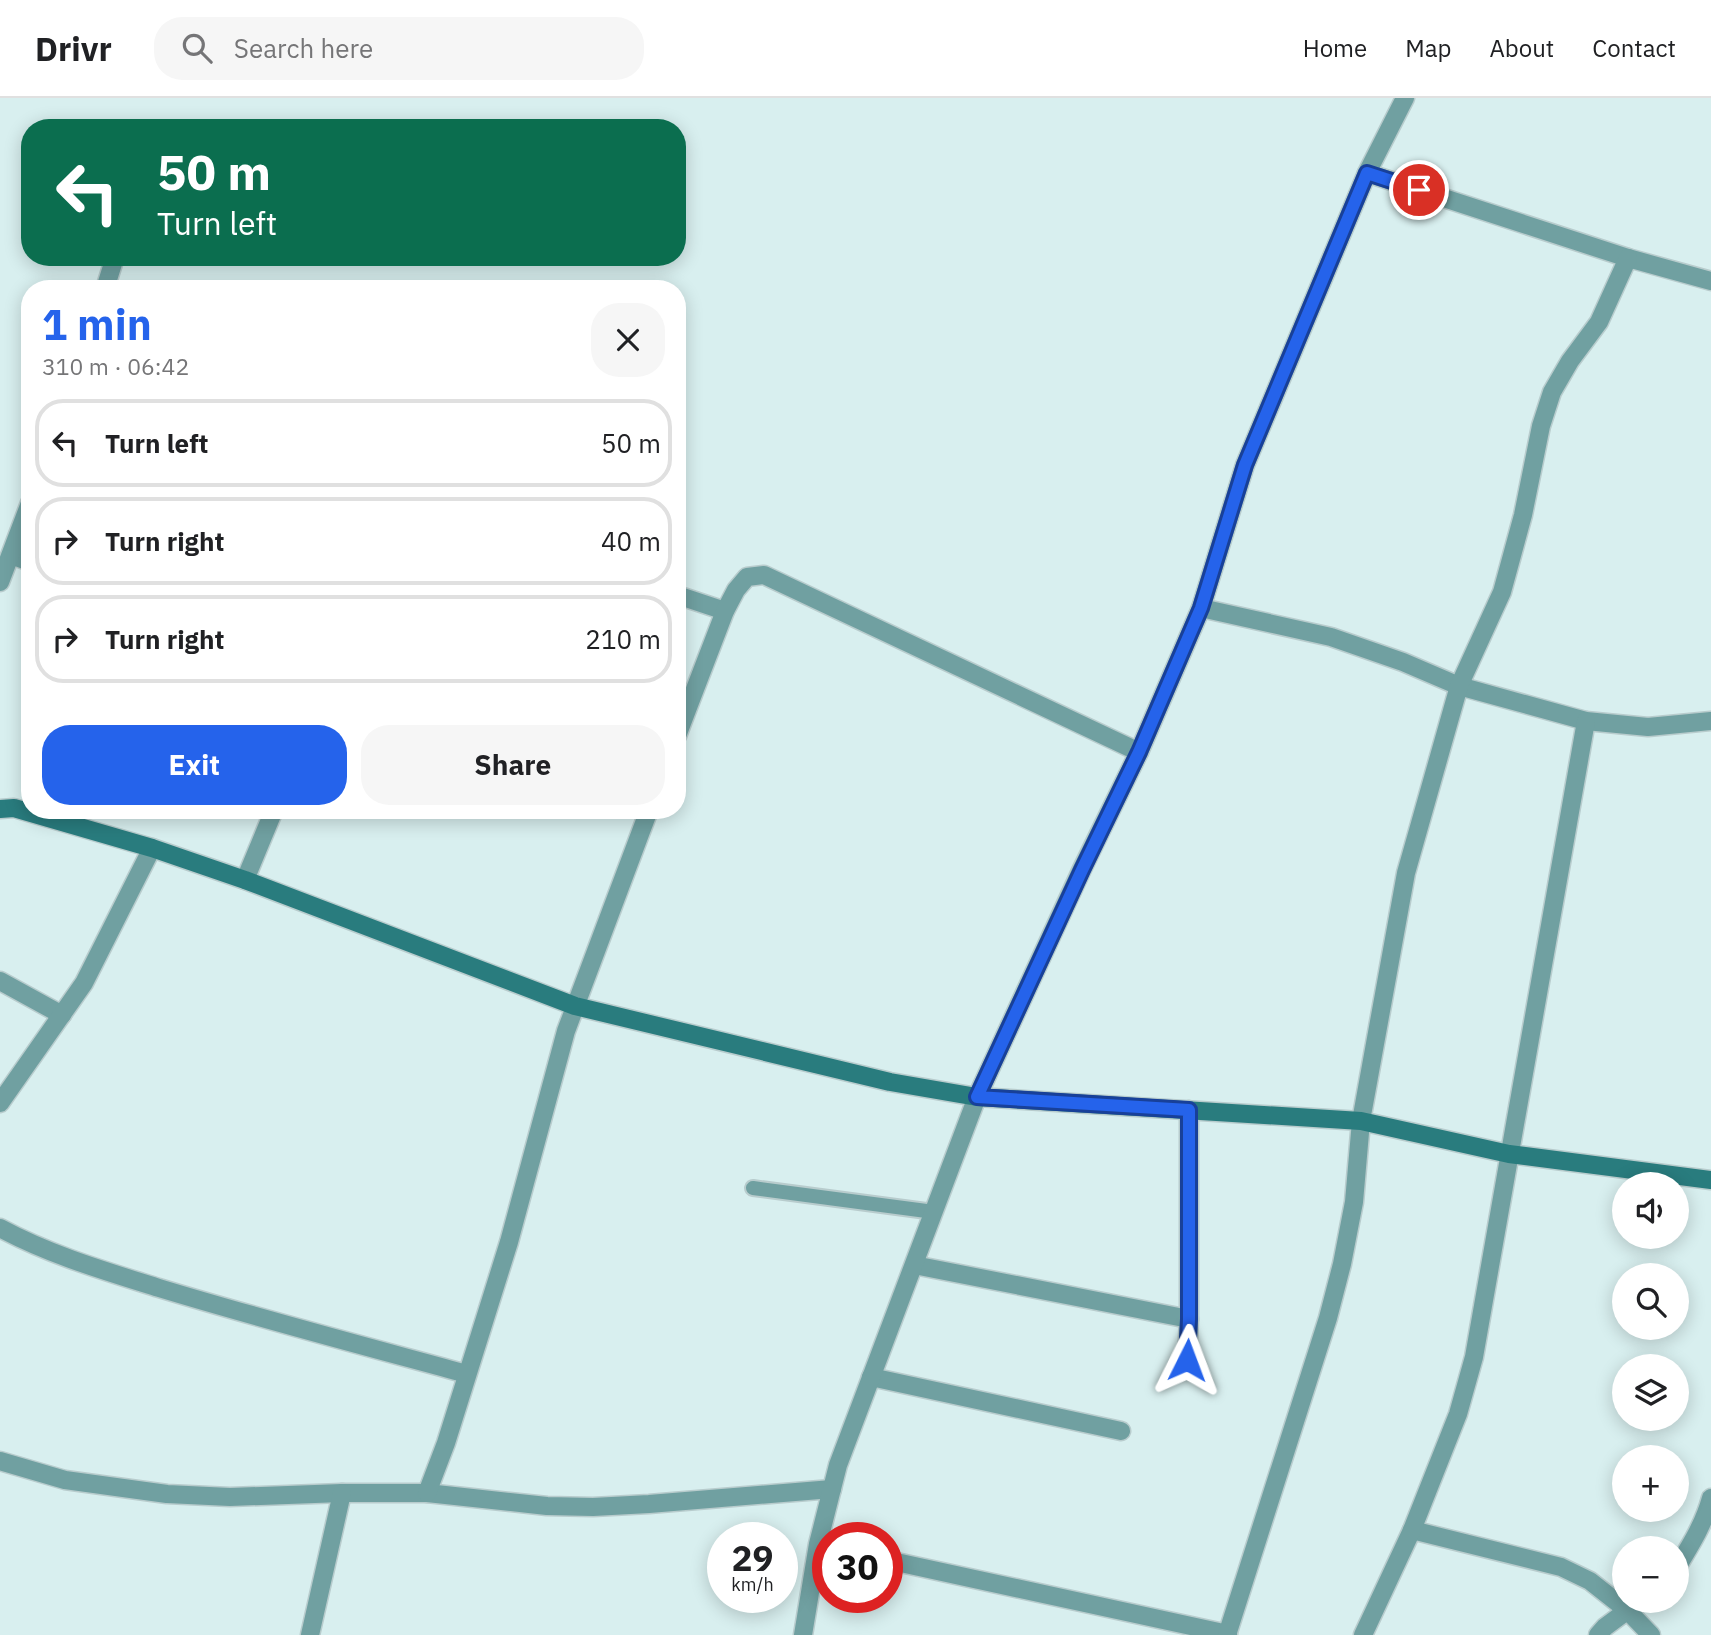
<!DOCTYPE html>
<html lang="en">
<head>
<meta charset="utf-8">
<style>
	:root { --surface:#fff; --page:#f6f6f6; --text:#202124; --muted:#757577; --line:#e0e0e0; --accent:#2563eb }
	body { margin:0; font-family:"IBM Plex Sans",sans-serif; background:var(--page); color:var(--text); height:100vh; display:flex; flex-direction:column; font-size:26px; white-space:nowrap }
	* { box-sizing:border-box; margin:0 }
	p { font-size:23px; color:var(--muted) }
	.icon { flex:none; width:38px; height:38px; fill:none; stroke:currentColor; stroke-width:2; stroke-linecap:round; stroke-linejoin:round }
	.map { position:relative; flex:1; overflow:hidden }
	.side { position:absolute; left:21px; top:182px; width:665px; height:539px; display:flex; flex-direction:column; background:var(--surface); border-radius:28px; box-shadow:0 4px 18px #0003 }
	.side>* { flex:none }
	.banner { position:absolute; left:21px; top:21px; width:665px; height:147px; border-radius:28px; box-shadow:0 4px 18px #0003; background:#0b6e4f; color:#fff; overflow:hidden }
	.tools { position:absolute; left:1612px; top:1074px; display:grid; gap:14px }
	.tools a { display:grid; place-items:center; width:77px; height:77px; border-radius:50%; background:var(--surface); box-shadow:0 4px 18px #0003; font-size:35px }
	.speed { position:absolute; left:707px; top:1424px; display:flex; gap:14px; font-size:35px; font-weight:700; text-align:center }
	.speed>* { display:grid; place-content:center; width:91px; height:91px; border-radius:50%; background:var(--surface); box-shadow:0 4px 18px #0003; line-height:1 }
	.speed small { font-size:18px; font-weight:400 }
	.speed .limit { border:10px solid #d22; background:#fff; color:#111 }
	.pin { position:absolute; display:grid; place-items:center; width:60px; height:60px; color:#fff; margin:-30px; border:4px solid #fff; border-radius:50%; box-shadow:0 2px 7px #0007 }
	.me { position:absolute; width:77px; margin:-38px; rotate:3deg; stroke-linejoin:round; filter:drop-shadow(0 0 5px #0008) }
	.turn { display:flex; align-items:center; gap:24px; height:147px; padding:0 21px; font-size:32px }
	.turn .icon { width:91px; height:91px; stroke-width:2.5 }
	.turn b { display:block; font-size:49px; line-height:60px }
	.round { display:grid; place-items:center; flex:none; width:74px; height:74px; border-radius:28px; background:var(--page) }
	.head { display:flex; align-items:center; justify-content:space-between; height:119px; padding:0 21px }
	h1 { font-size:42px; font-weight:700; line-height:52px; color:var(--accent) }
	.button { display:flex; gap:14px; margin-top:auto; padding:14px 21px }
	.button a { flex:1; height:80px; border-radius:28px; background:var(--accent); color:#fff; font-size:28px; font-weight:700; line-height:80px; text-align:center }
	.button a+a { background:var(--page); color:var(--text) }
	ul { padding:0; list-style:none }
	li { display:flex; align-items:center; gap:21px; height:88px; margin:0 14px 10px; padding:0 7px; border:4px solid var(--line); border-radius:28px }
	li div { flex:1 }
	li b { display:block; font-size:26px }
	li em { font-style:normal }
	header { display:flex; align-items:center; gap:42px; box-sizing:border-box; height:98px; padding:0 35px; background:var(--surface); border-bottom:2px solid var(--line) }
	header strong { font-size:33px }
	nav { display:flex; gap:38px; margin-inline-start:auto; font-size:24px }
	.search { width:490px; height:63px; background:var(--page); display:flex; align-items:center; gap:18px; box-sizing:border-box; padding:0 24px; border-radius:28px; color:var(--muted); font-size:26px }
	.map>svg:first-child { display:block }
</style>
</head>
<body>
<header>
<strong>Drivr</strong>
<div class="search"><svg class="icon" aria-label="search" viewBox="0 0 24 24"><circle cx="10" cy="10" r="6"/><path d="M15 15l6 6"/></svg>Search here</div>
<nav><a>Home</a><a>Map</a><a>About</a><a>Contact</a></nav>
</header>
<div class="map">
<svg width="1711" height="1537" viewBox="0 0 1711 1537">
	<rect width="100%" height="100%" fill="#d8efef"/>
	<g fill="none" stroke-linecap="round" stroke-linejoin="round">
		<g stroke="#b8cccd" stroke-width="18">
			<polyline id="lane" points="753,1090 934,1114"/>
		</g>
		<g stroke="#b8cccd" stroke-width="21">
			<g id="street">
				<polyline points="1367,75 1628,160 1711,183"/>
				<polyline points="105,191 115,159"/>
				<polyline points="11,457 30,464"/>
				<polyline points="0,484 30,405"/>
				<polyline points="677,497 725,513"/>
				<polyline points="1201,510 1331,539 1403,564 1459,588 1586,623 1648,629 1711,623"/>
				<polyline points="677,638 725,513 736,492 747,479 764,477 1139,654"/>
				<polyline points="245,782 274,712"/>
				<polyline points="0,883 62,917"/>
				<polyline points="0,1005 84,885 152,750"/>
				<path d="M0,1130C50,1157 105,1173 159,1190C261,1221 364,1248 467,1276"/>
				<polyline points="914,1167 1189,1221"/>
				<polyline points="1187,1263 1189,1221 1189,1012"/>
				<polyline points="871,1279 1121,1333"/>
				<polyline points="0,1363 65,1382 167,1396 230,1399 342,1395 427,1395 547,1408 593,1409 649,1406 832,1391"/>
				<polyline points="427,1395 446,1345 509,1144 566,933 649,712"/>
				<polyline points="1412,1432 1561,1469 1590,1483 1628,1513 1651,1537"/>
				<polyline points="887,1462 1228,1536"/>
				<path d="M1676,1471C1690,1448 1704,1426 1711,1400"/>
				<polyline points="310,1537 342,1395"/>
				<polyline points="803,1537 818,1446 838,1367 977,999 1082,771 1139,654 1201,510 1245,367 1367,75 1405,0"/>
				<polyline points="1227,1537 1328,1220 1342,1166 1354,1104 1361,1023 1406,775 1459,588 1502,494 1523,417 1541,328 1552,294 1570,263 1599,224 1628,160"/>
				<polyline points="1363,1537 1412,1432 1458,1316 1474,1259 1586,623"/>
				<polyline points="1598,1537 1605,1529 1640,1503"/>
			</g>
		</g>
		<g stroke="#b8cccd" stroke-width="21">
			<polyline id="secondary" points="0,711 14,710 152,750 245,782 575,908 890,984 977,999 1361,1023 1509,1056 1711,1082"/>
		</g>
		<use href="#lane" stroke="#70a0a1" stroke-width="14"/>
		<use href="#street" stroke="#70a0a1" stroke-width="18"/>
		<use href="#secondary" stroke="#297c7e" stroke-width="18"/>
	</g>
	<g fill="none" stroke-linecap="round" stroke-linejoin="round">
		<g stroke="#184099" stroke-width="18">
			<polyline id="route" points="1187,1262 1189,1221 1189,1012 977,999 1082,772 1139,654 1201,510 1245,367 1367,75 1419,92"/>
		</g>
		<use href="#route" stroke="#2563eb" stroke-width="12"/>
	</g>
</svg>
<div class="tools">
<a><svg class="icon" aria-label="sound" viewBox="0 0 24 24"><path d="M4 9h4l5-4v14l-5-4H4zM17 9q2 3 0 6"/></svg></a>
<a><svg class="icon" aria-label="search" viewBox="0 0 24 24"><circle cx="10" cy="10" r="6"/><path d="M15 15l6 6"/></svg></a>
<a><svg class="icon" aria-label="layers" viewBox="0 0 24 24"><path d="M12 4l9 5-9 5-9-5zM3 14l9 5 9-5"/></svg></a>
<a>+</a>
<a>−</a>
</div>
<div class="speed"><div>29<small>km/h</small></div><div class="limit">30</div></div>
<div class="pin" style="left:1419px;top:92px;background:#d93025"><svg class="icon" aria-label="arrive" viewBox="0 0 24 24"><path d="M6 21V4h12l-3 4 3 4H6"/></svg></div>
<svg class="me" style="left:1187px;top:1262px" viewBox="-20 -20 40 40"><path d="M0-17L14 15 0 8-14 15z" fill="#2563eb" stroke="#fff" stroke-width="4"/></svg>
<div class="banner">
<div class="turn"><svg class="icon" aria-label="left" viewBox="0 0 24 24"><path d="M17 20v-9H6M10 6l-5 5 5 5"/></svg><div><b>50 m</b>Turn left</div></div>
</div>
<section class="side">
<div class="head"><div><h1>1 min</h1><p>310 m · 06:42</p></div><a class="round"><svg class="icon" aria-label="close" viewBox="0 0 24 24"><path d="M6 6l12 12M18 6L6 18"/></svg></a></div>
<ul>
<li><svg class="icon" aria-label="left" viewBox="0 0 24 24"><path d="M17 20v-9H6M10 6l-5 5 5 5"/></svg><div><b>Turn left</b></div><em>50 m</em></li>
<li><svg class="icon" aria-label="right" viewBox="0 0 24 24"><path d="M7 20v-9h11M14 6l5 5-5 5"/></svg><div><b>Turn right</b></div><em>40 m</em></li>
<li><svg class="icon" aria-label="right" viewBox="0 0 24 24"><path d="M7 20v-9h11M14 6l5 5-5 5"/></svg><div><b>Turn right</b></div><em>210 m</em></li>
</ul>
<div class="button"><a>Exit</a><a>Share</a></div>
</section>
</div>
</body>
</html>
